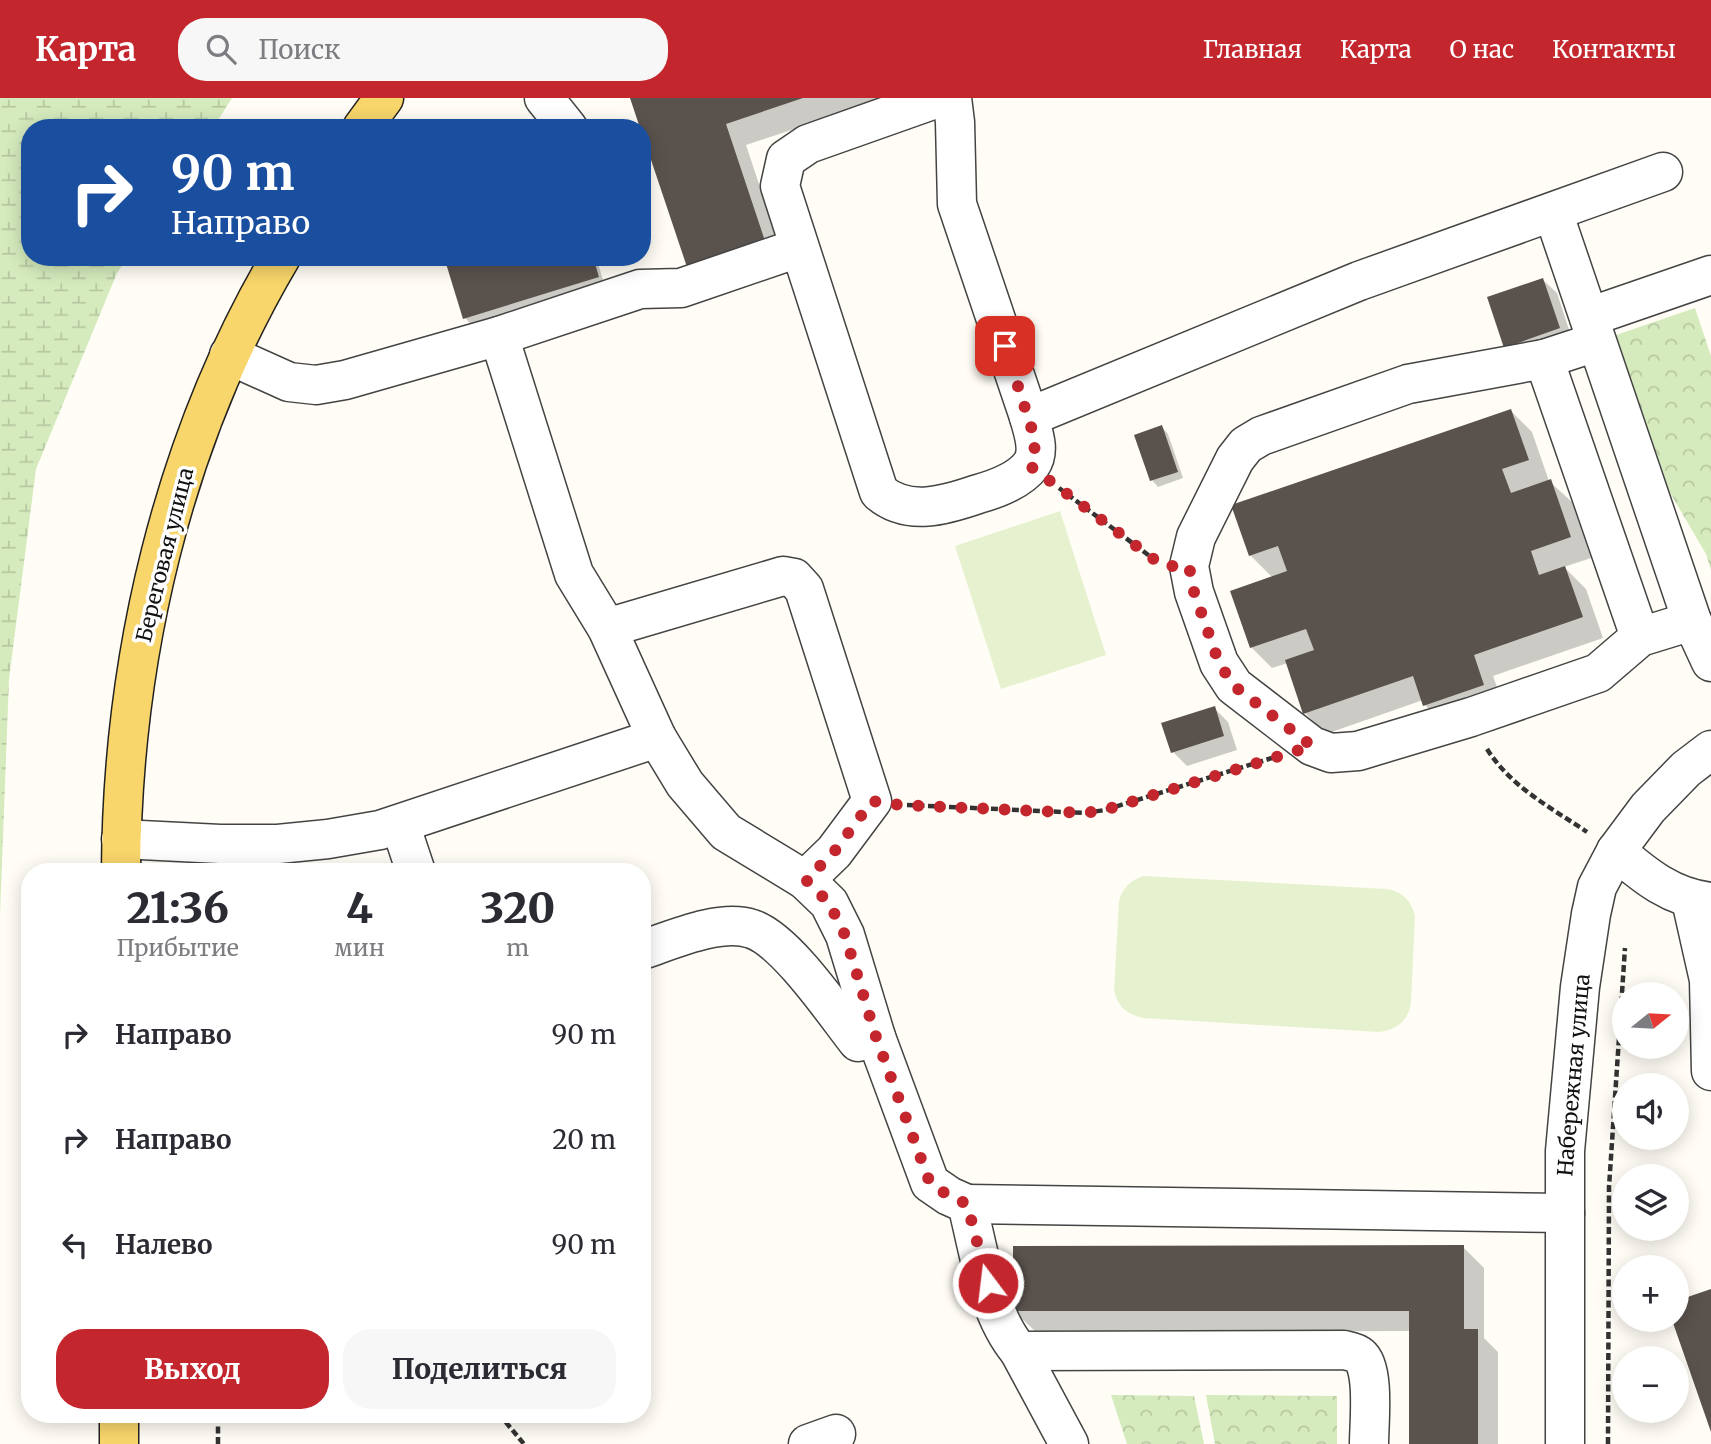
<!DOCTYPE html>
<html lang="ru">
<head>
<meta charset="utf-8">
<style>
	:root { --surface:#fff; --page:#f7f7f7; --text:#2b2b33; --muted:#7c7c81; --accent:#c4262e }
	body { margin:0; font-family:Merriweather,serif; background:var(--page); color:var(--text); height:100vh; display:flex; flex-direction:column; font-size:26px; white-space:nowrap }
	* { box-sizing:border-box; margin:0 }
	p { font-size:23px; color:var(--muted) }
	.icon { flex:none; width:38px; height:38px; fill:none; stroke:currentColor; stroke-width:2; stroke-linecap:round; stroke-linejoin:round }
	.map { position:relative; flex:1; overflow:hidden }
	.drawer { position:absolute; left:21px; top:765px; width:630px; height:560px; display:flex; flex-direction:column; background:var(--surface); border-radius:28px; box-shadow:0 4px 18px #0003 }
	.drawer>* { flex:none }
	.top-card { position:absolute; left:21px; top:21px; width:630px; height:147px; border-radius:28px; box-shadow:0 4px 18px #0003; background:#1a4fa0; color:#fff; overflow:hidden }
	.needle { width:46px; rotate:72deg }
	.buttons { position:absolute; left:1612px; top:884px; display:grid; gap:14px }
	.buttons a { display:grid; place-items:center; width:77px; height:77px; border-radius:50%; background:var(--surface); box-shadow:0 4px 18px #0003; font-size:35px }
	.pin { position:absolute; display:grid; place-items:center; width:60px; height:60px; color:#fff; margin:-30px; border-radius:14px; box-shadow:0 4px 10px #0006 }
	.me { position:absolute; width:77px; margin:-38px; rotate:345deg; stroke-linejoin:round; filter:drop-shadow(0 0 5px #0008) }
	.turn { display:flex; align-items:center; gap:24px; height:147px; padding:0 35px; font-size:32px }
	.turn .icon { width:91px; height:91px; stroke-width:2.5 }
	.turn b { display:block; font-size:49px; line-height:60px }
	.eta { display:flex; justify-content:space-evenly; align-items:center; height:119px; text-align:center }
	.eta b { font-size:42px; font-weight:800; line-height:49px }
	.primary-button { display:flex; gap:14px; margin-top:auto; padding:14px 35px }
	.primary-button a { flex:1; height:80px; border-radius:28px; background:var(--accent); color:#fff; font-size:28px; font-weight:800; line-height:80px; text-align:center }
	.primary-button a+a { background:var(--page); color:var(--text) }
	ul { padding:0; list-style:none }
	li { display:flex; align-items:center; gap:21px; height:105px; padding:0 35px }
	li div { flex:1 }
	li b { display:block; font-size:26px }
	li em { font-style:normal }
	header { display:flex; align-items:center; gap:42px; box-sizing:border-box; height:98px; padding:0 35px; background:var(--accent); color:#fff }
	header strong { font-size:33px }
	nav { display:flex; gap:38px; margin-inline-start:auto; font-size:24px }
	.search { width:490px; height:63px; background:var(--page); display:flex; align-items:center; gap:18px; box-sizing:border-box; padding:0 24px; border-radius:28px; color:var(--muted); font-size:26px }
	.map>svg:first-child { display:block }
</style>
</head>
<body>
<header>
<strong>Карта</strong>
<div class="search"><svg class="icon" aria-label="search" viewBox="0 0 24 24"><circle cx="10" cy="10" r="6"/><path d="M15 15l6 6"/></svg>Поиск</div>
<nav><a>Главная</a><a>Карта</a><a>О нас</a><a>Контакты</a></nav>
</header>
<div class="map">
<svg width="1711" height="1346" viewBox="0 0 1711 1346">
	<defs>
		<pattern id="wetland-marsh" width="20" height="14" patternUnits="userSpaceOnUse" patternTransform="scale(1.75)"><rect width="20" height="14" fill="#d5ebbd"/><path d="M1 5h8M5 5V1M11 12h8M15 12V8" fill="none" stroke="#b6c8a1"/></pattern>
		<pattern id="park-crowns" width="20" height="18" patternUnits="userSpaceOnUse" patternTransform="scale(1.75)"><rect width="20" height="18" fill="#d5ebbd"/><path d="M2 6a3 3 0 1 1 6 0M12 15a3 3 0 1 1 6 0" fill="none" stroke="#b6c8a1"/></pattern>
	</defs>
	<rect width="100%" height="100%" fill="#fffdf5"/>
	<polygon fill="url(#wetland-marsh)" points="0,0 232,0 213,30 30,30 30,159 128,159 117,175 36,371 9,581 0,817"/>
	<g fill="url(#park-crowns)">
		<polygon points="1695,210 1711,258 1711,472 1706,456 1669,393 1616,237"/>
		<polygon points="1111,1297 1194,1298 1204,1346 1127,1346"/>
		<polygon points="1206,1297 1337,1298 1337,1346 1215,1346"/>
	</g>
	<g fill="#e6f2cf">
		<polygon points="1060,413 1106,557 1001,591 955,448"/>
		<path d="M1143,778L1387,791C1403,794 1411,802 1415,818L1411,904C1409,922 1397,932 1379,934L1143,920C1127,917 1117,908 1114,892L1119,803C1122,790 1131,782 1143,778Z"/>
	</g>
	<g fill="#0003">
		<polygon points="632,0 887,0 746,47 788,173"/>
		<polygon points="446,159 596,159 604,185 471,226 465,220"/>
		<polygon points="1543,182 1557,195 1573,244 1505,249"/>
		<polygon points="1511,313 1532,334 1549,383 1572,404 1591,460 1564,469 1586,491 1603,540 1493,578 1504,608 1446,628 1425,607 1423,602 1326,636 1305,615 1288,565 1272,570 1251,549 1273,480 1250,457"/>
		<polygon points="1162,329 1168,336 1183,380 1158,389 1152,382"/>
		<polygon points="1214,610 1228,624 1237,652 1187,668 1173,654"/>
		<polygon points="1463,1149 1484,1170 1484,1240 1498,1254 1498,1346 1411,1346 1411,1233 1036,1234 1014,1213"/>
	</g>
	<g fill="#5a524d">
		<polygon points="630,0 803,0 726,26 768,152 690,178 642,35 642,30 640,30"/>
		<polygon points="444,159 593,159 599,179 463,221"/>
		<polygon points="1543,180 1560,230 1504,250 1487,199"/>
		<polygon points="1511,311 1529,362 1502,371 1511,395 1551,381 1571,439 1531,453 1539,477 1565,468 1583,519 1474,557 1484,587 1423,608 1413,578 1303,616 1285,562 1314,552 1306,531 1250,550 1230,493 1287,473 1278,448 1249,458 1231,407"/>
		<polygon points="1162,327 1178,374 1150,383 1134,337"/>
		<polygon points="1215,608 1224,638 1171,655 1161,625"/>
		<polygon points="1464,1147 1464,1231 1478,1231 1478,1346 1409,1346 1409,1213 1013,1213 1013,1148"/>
		<polygon points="1711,1191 1711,1334 1672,1222 1676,1222 1676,1203"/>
	</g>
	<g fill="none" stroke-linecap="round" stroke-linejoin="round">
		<g stroke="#444" stroke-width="41">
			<g id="minor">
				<polyline points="544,0 568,30"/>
				<path d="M938,0L808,46L786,61L780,88L879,394C908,419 946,407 978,396C996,391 1019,383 1031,367C1041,353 1033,334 1029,319"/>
				<polyline points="952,0 955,24 957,106 1029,319 1359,183 1663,74"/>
				<polyline points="1553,114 1692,523 1711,564"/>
				<polyline points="1589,219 1711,177"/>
				<path d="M499,238L574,476L607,530L657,640L685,686L726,734L805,782L829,805L845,837L876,939L930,1085L949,1098L967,1106C979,1153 987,1215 1019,1253L1344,1252C1349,1253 1356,1254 1360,1258C1375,1270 1369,1326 1369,1346"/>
				<polyline points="1596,244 1544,261 1408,286 1261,338 1246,347 1235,361 1196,439 1189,468 1194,494 1219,565 1234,588 1312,648 1331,655 1358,653 1471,619 1598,575 1640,539 1692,523"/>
				<polyline points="229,257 289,284 316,287 345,282 499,238 640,191 681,190 798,150"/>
				<polyline points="1544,261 1640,539"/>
				<polyline points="607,530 783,478 794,480 804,491 872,703 834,754 805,782"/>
				<polyline points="400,726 416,774"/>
				<polyline points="121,741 220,746 278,746 328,741 380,732 657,640"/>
				<path d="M1616,753C1645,778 1672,800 1711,804"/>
				<polyline points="1691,802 1709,882 1711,973"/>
				<path d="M642,852C672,842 721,820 752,831C786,842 835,915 858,944L876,939"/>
				<polyline points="967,1106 1565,1115"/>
				<polyline points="1019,1253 1069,1346"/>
				<polyline points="808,1346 836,1336"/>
				<polyline points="1565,1346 1565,1053 1580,889 1591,816 1597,789 1616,753 1648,710 1686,671 1711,652"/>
			</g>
		</g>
		<g stroke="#222" stroke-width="41">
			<g id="major">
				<polyline points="362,30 384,0"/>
				<path d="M121,774C122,562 172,343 281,159"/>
				<polyline points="119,1346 119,1316"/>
			</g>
		</g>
		<g stroke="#333" stroke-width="4.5" stroke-dasharray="7 3.5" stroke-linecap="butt">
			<polyline points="1059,390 1155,462"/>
			<path d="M1487,651C1511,689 1550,709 1587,734"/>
			<polyline points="907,707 1085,715 1105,712 1272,660"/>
			<polyline points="499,1316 524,1346"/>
			<polyline points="218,1346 218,1316"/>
			<polyline points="1608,1346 1609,1089 1625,850"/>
		</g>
		<use href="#minor" stroke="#fff" stroke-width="38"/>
		<use href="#major" stroke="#f9d66b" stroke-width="38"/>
	</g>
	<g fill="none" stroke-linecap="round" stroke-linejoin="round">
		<polyline stroke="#c4262e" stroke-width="12" stroke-dasharray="0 21.6" points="988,1185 967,1106 949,1098 930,1085 876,939 845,837 829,805 806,782 834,754 872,703 901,707 1085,715 1105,712 1312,648 1234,588 1219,565 1194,494 1189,468 1163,468 1030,368 1036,344 1005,248"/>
	</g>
	<g text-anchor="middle" stroke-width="7" stroke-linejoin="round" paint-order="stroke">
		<g font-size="21" fill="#111" stroke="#fff">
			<text transform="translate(165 457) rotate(-76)" y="7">Береговая улица</text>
			<text transform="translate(1574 977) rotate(-85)" y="7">Набережная улица</text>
		</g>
	</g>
</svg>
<div class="buttons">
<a><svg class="needle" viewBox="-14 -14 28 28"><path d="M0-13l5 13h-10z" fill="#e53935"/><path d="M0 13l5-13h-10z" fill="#7c7c81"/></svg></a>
<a><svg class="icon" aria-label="sound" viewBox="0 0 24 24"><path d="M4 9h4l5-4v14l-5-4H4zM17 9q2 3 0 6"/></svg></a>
<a><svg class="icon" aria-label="layers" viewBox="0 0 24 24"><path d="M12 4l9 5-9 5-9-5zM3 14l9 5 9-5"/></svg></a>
<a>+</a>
<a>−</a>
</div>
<div class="pin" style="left:1005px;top:248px;background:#d93025"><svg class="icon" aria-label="arrive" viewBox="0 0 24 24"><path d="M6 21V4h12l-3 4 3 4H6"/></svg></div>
<svg class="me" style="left:988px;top:1185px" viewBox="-20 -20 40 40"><circle r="17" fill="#c4262e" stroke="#fff" stroke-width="3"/><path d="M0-11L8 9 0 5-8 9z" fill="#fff"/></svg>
<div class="top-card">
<div class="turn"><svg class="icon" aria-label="right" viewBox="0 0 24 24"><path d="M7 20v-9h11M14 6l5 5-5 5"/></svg><div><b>90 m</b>Направо</div></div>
</div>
<section class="drawer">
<div class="eta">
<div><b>21:36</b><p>Прибытие</p></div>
<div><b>4</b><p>мин</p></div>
<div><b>320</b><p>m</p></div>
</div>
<ul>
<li><svg class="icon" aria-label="right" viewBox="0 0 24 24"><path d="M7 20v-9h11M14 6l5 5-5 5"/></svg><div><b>Направо</b></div><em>90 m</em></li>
<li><svg class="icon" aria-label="right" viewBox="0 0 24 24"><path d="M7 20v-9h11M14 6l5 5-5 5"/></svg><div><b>Направо</b></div><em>20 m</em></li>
<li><svg class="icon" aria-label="left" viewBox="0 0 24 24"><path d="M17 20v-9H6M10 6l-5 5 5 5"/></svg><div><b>Налево</b></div><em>90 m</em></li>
</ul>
<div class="primary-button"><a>Выход</a><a>Поделиться</a></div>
</section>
</div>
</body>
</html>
